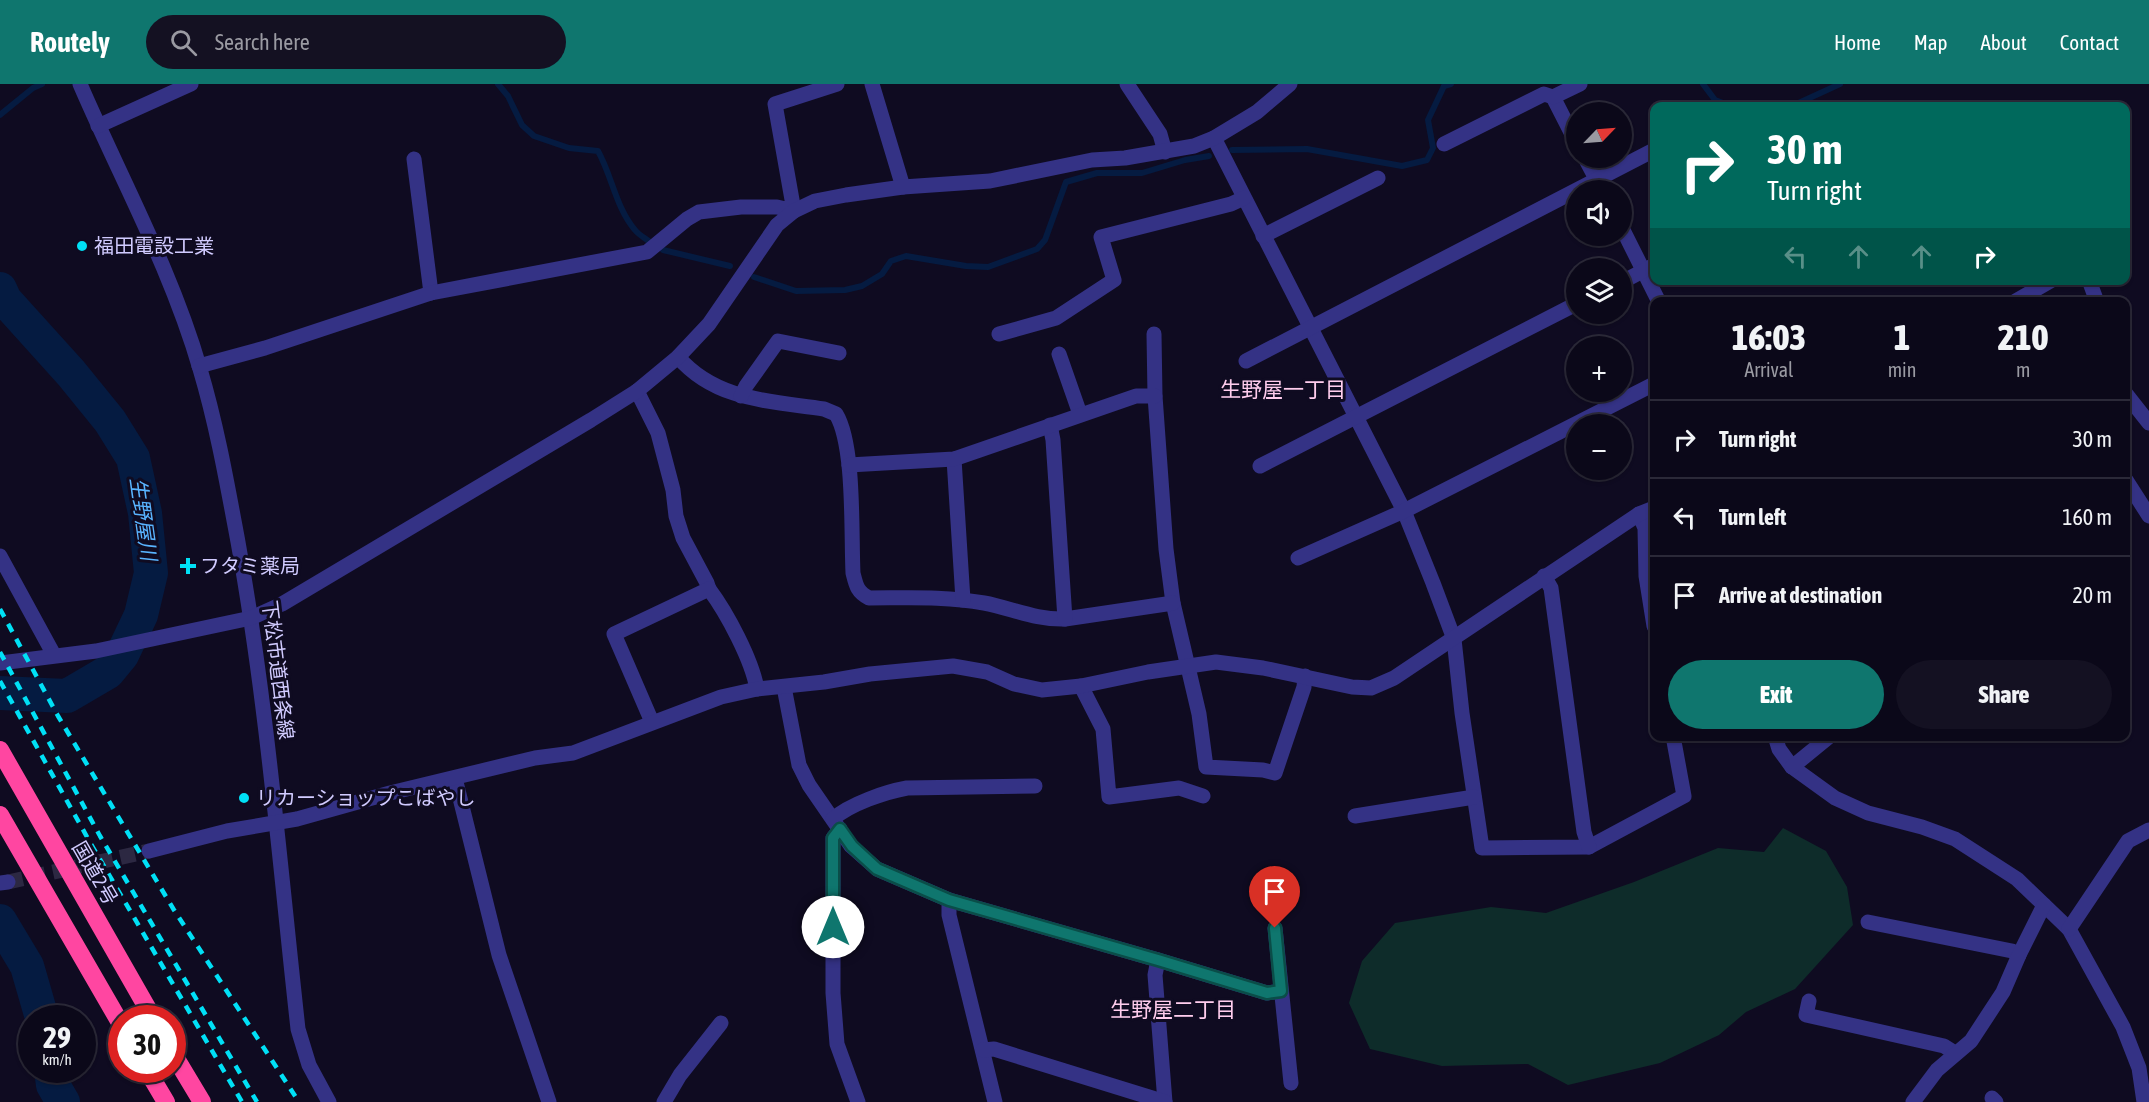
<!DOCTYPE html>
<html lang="en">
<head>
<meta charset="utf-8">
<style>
	:root { --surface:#0b0819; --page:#141122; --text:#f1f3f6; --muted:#9a9aa2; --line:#2b2938; --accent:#0f766e }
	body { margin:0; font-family:"Asap Condensed","Noto Sans JP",sans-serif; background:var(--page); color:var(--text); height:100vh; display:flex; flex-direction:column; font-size:22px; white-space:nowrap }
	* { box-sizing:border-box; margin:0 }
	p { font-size:20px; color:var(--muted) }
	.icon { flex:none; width:33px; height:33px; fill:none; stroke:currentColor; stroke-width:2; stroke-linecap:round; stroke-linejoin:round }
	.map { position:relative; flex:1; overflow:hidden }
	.details { position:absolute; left:1650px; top:213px; width:480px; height:444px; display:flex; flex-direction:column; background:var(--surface); border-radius:12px; box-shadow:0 2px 4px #0004,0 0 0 2px var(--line) }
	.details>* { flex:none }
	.top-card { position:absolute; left:1650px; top:18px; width:480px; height:183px; border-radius:12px; box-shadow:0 2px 4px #0004,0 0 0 2px var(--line); background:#00695c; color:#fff; overflow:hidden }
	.needle { width:39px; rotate:65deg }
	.buttons { position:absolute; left:1566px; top:18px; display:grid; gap:12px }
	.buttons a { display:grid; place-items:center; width:66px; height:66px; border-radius:50%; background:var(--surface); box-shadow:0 2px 4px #0004,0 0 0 2px var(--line); font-size:30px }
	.speed { position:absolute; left:18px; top:921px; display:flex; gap:12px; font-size:30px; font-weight:700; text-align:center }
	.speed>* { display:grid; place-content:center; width:78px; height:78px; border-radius:50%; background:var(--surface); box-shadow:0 2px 4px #0004,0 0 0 2px var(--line); line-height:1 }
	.speed small { font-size:15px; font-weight:400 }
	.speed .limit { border:9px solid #d22; background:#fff; color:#111 }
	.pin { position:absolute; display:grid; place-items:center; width:51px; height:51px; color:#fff; margin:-62px -26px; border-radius:50% 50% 50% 0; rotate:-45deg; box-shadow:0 0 6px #0007 }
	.pin .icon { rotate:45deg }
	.me { position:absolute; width:66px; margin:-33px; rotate:0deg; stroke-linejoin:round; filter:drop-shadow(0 0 4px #0008) }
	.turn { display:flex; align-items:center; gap:21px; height:126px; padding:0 18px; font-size:27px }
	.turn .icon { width:78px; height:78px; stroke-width:2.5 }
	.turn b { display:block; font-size:42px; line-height:51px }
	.lanes { display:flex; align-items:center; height:57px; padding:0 18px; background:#0003; justify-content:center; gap:30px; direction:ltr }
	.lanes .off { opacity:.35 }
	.eta { display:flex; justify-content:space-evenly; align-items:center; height:102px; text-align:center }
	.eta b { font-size:36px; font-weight:800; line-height:42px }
	.action { display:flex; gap:12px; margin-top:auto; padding:12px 18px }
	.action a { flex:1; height:69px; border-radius:36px; background:var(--accent); color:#fff; font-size:24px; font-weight:800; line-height:69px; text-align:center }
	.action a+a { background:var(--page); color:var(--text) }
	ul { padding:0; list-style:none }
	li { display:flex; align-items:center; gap:18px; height:78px; padding:0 18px; border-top:2px solid var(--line) }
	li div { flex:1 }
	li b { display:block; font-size:22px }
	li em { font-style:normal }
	header { display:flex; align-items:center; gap:36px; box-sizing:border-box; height:84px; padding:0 30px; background:var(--accent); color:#fff }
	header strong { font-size:28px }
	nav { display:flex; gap:33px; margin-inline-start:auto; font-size:21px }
	.search { width:420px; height:54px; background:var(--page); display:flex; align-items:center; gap:15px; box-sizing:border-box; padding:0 21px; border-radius:33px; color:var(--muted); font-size:22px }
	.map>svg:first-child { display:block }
</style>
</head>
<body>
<header>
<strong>Routely</strong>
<div class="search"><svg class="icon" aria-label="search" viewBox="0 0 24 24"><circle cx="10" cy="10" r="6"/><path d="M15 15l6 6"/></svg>Search here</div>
<nav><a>Home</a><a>Map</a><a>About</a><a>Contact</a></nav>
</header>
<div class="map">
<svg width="2149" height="1018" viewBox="0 0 2149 1018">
	<rect width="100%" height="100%" fill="#0f0b21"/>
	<polygon fill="#0e2c2a" points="1783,744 1826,767 1847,803 1853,841 1795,905 1746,928 1719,951 1660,979 1568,1001 1528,980 1442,982 1370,965 1349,919 1362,877 1395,839 1491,823 1546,829 1634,798 1718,764 1764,768"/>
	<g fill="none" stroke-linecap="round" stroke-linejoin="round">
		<g stroke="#051b41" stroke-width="6">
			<path d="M498,0L508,12L522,41L534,52L569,64L598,67C612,92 616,124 635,146C639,151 645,154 650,158"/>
			<polyline points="1703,0 1715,16 1731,22"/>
			<polyline points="1792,22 1840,0"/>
			<polyline points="0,31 33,4 42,0"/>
			<polyline points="1232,66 1307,65 1402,82 1427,76 1433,64 1428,36 1444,2 1451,0"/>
			<polyline points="663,166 730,182"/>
			<polyline points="754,193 796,207 845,206 862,202 882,190 891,177 906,172 966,182 988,183 1037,165 1045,156 1066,98 1097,89 1142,89 1185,76 1209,72"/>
		</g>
		<g stroke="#051b41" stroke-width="34">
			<polyline points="0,205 5,216 71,289 110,337 133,374 145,429 151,489 141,531 122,571 108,588 67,612 0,609"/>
			<polyline points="0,837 27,882 42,934"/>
			<polyline points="51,986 53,1001 63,1018"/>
		</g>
		<polyline stroke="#2c2842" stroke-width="15" stroke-dasharray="15 8" stroke-linecap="butt" points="8,798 149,767"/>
		<g stroke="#343285" stroke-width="15">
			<path d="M80,0C121,95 171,185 200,285C217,342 227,399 238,458C267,619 280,783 298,945L309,981L329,1018"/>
			<polyline points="872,0 903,103"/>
			<polyline points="1127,0 1160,50 1165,68"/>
			<polyline points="1553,13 1576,58"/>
			<polyline points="98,42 191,0"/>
			<polyline points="1214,54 1404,427 1433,499 1454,555 1462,629 1482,764 1589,763 1684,712 1673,652"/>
			<polyline points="1444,60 1544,10 1553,13 1580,0"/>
			<polyline points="1585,74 1602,106"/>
			<polyline points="414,75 431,209"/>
			<polyline points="1622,144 1659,218"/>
			<polyline points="1263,152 1378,94"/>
			<polyline points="2089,196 2097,218"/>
			<polyline points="1622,198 1654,181"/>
			<polyline points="2014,218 2052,196"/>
			<polyline points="999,250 1056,234 1114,196 1101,153 1231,120 1244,114"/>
			<polyline points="1154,250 1155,312 1166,465 1173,519 1199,630 1206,683 1263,686 1275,689 1304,603 1305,592"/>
			<polyline points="1059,270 1080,330"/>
			<path d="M678,273C716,317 771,317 824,325L836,330C855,361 851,449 853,489C856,501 857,508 869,514C907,514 946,512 984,519C1011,524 1036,536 1065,535L1173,519"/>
			<polyline points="1246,277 1654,66"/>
			<polyline points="199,282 265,264 431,209 647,168 687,135 699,128 741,123 777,123 794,127 775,20 837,0"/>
			<polyline points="637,307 658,349 673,406 676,432 683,454 707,499 709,505"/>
			<polyline points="2126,310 2149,339"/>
			<polyline points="741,312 746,302 778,257 839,269"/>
			<polyline points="1050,341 1053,356 1065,535"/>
			<polyline points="954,375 963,516"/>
			<polyline points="849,381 954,375 1136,312 1155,312"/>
			<polyline points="1260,382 1576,220"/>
			<polyline points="2126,396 2149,432"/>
			<polyline points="1639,430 1645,444 1646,492 1654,542"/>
			<polyline points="0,472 54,571"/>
			<polyline points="1298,474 1404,427 1654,300"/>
			<polyline points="1544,492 1551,504 1584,748 1589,763"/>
			<polyline points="0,579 96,567 218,541 251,534 282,520 591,336 637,307 678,273 709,240 777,141 794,127 815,117 846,111 903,103 990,97 1092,76 1125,74 1194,62 1214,54 1257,28 1290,0"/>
			<polyline points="1081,602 1103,645 1109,713 1179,704 1203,712"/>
			<polyline points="784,603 799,681 809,701 851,762 877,785 949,816 1158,876 1267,909 1281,907"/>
			<path d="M652,638L614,550L709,505C727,529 752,576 757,605"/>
			<polyline points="1775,652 1779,665 1792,683 1835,714 1868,729 1922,743 1955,755 2017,795 2069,845 2123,943 2139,984 2144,1018"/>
			<polyline points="1792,683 1830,652"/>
			<polyline points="455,694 499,871 549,1018"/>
			<polyline points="1355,732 1474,713"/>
			<path d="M833,735C850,720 885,708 907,704L1035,702"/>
			<polyline points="840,745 833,754 833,909 837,960 858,1018"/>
			<polyline points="149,767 227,747 297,735 390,709 535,674 573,669 721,613 757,605 824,598 870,590 953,582 987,588 1014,600 1042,606 1081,602 1148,588 1216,578 1263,584 1352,603 1371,604 1394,594 1639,430 1654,424"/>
			<polyline points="0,799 8,798"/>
			<polyline points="949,816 949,831 995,1018"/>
			<polyline points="1868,838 2012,867 2019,871"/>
			<polyline points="1275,844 1291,999"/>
			<polyline points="2069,845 2128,757 2149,746"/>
			<polyline points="1158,876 1155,891 1165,1018"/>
			<polyline points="1809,917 1806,931 1944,962 1955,969"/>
			<polyline points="983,966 994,965 1165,1018"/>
			<polyline points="1992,1014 1996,1018"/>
			<polyline points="664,1018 680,991 721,939"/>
			<polyline points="1913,1018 1937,986 1971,957 2003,908 2019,871 2044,821"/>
		</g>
		<g stroke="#ff46a1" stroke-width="18">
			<polyline points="0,666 153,934"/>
			<polyline points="0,731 122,942"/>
			<polyline points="172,968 202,1018"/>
			<polyline points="147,986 166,1018"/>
		</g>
		<g stroke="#00e0f6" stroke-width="4.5" stroke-dasharray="9 8" stroke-linecap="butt">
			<polyline points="0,525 58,632 174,826 299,1018"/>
			<polyline points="0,568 100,752 257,1018"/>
			<polyline points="0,597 91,760 242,1018"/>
		</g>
	</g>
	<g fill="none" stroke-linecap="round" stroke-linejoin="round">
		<g stroke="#0a4d48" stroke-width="15">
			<polyline id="route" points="833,843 833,754 840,745 852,762 877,785 949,816 1158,876 1267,909 1281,907 1275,844"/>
		</g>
		<use href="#route" stroke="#0f766e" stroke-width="10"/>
	</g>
	<g fill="#00e0f6" stroke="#0f0b21" stroke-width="2">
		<circle cx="82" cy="162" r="6"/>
		<path d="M185 473h6v6h6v6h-6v6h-6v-6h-6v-6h6z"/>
		<circle cx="244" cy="714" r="6"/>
	</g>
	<g text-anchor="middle" stroke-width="6" stroke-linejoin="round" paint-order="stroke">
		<g font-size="20" fill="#d1cbff" stroke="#0f0b21" text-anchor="start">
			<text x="94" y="169">福田電設工業</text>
			<text x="200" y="489">フタミ薬局</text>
			<text x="256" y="721">リカーショップこばやし</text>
		</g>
		<g font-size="20" fill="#d1cbff" stroke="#0f0b21">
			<text transform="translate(278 586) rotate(83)" y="7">下松市道西条線</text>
			<text transform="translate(95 789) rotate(60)" y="7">国道2号</text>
		</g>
		<g font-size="21" fill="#ffcded" stroke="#0f0b21">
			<text x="1283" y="313">生野屋一丁目</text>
			<text x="1173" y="933">生野屋二丁目</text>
		</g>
		<g font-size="21" font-style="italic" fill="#59b4ff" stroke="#0f0b21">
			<text transform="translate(143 435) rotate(82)" y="7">生野屋川</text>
		</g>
	</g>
</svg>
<div class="buttons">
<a><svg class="needle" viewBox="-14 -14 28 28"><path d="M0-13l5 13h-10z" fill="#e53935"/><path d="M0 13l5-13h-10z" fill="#9a9aa2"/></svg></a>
<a><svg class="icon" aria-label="sound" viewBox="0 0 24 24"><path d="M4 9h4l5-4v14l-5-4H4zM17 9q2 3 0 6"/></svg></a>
<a><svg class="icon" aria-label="layers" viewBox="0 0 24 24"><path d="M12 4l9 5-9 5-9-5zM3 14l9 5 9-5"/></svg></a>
<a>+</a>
<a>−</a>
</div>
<div class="speed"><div>29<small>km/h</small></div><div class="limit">30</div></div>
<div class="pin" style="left:1275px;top:844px;background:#d93025"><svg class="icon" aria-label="arrive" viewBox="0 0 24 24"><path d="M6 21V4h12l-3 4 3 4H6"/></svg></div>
<svg class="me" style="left:833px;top:843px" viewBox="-20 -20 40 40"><circle r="19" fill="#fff"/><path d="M0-13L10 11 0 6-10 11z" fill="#0f766e"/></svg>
<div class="top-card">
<div class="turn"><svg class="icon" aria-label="right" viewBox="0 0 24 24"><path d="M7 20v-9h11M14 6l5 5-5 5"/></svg><div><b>30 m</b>Turn right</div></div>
<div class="lanes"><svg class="icon off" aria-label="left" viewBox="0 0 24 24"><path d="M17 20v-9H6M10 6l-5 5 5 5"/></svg><svg class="icon off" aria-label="ahead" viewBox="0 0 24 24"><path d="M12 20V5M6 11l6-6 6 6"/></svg><svg class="icon off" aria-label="ahead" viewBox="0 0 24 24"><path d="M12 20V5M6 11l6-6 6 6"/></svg><svg class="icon" aria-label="right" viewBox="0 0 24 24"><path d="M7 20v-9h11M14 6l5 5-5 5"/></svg></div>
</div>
<section class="details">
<div class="eta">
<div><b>16:03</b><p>Arrival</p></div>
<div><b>1</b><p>min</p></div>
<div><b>210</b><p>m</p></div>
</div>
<ul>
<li><svg class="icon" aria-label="right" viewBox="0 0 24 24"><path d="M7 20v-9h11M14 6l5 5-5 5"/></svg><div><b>Turn right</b></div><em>30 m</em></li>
<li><svg class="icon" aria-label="left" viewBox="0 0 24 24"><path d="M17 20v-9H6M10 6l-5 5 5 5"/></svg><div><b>Turn left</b></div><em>160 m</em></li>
<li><svg class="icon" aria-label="arrive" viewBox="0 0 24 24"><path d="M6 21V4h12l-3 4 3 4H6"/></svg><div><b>Arrive at destination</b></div><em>20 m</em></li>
</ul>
<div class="action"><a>Exit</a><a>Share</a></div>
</section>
</div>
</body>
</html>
